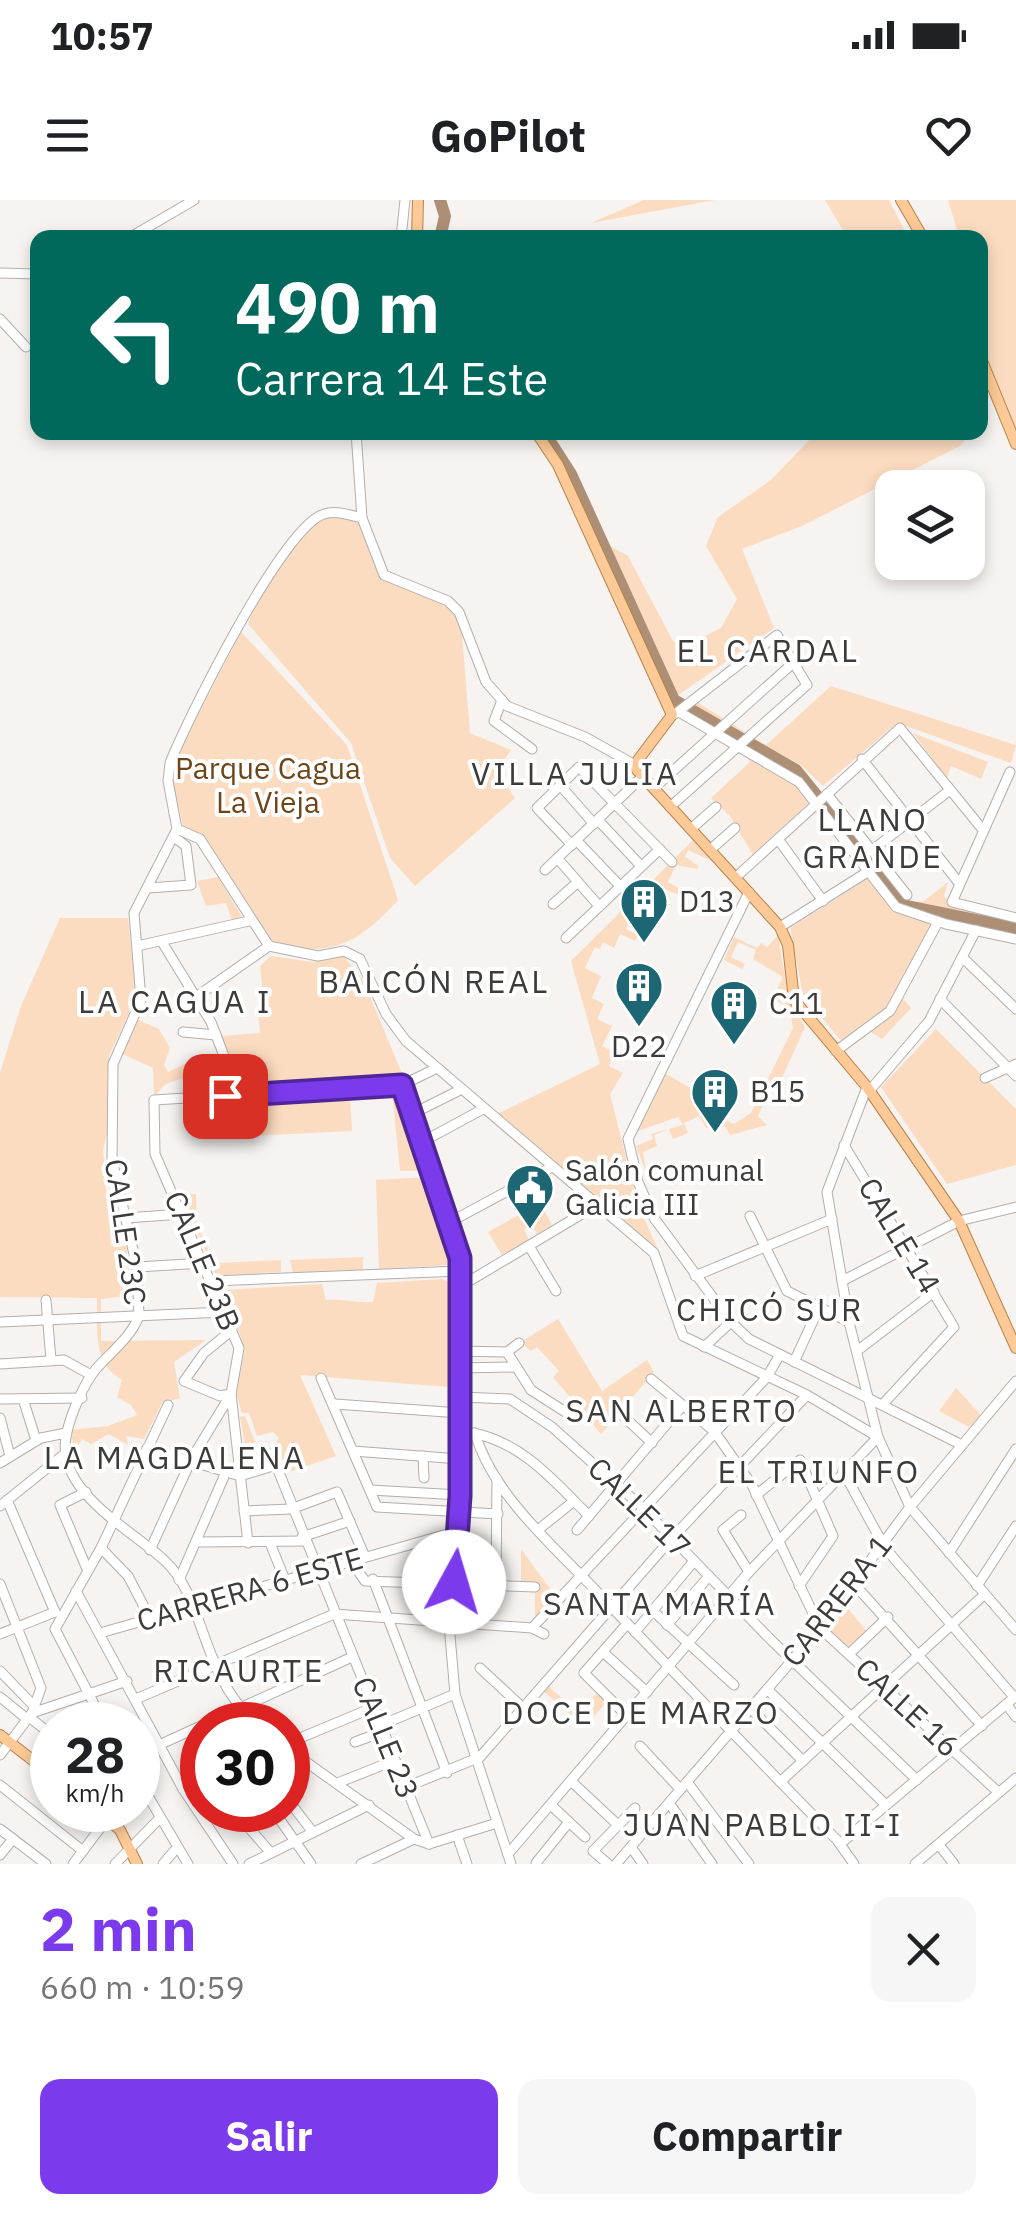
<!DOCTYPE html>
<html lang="es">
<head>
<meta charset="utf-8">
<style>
	:root { --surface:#fff; --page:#f6f6f6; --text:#202124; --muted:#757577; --accent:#7c3aed }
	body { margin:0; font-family:"IBM Plex Sans",sans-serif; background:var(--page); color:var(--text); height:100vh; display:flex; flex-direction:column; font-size:38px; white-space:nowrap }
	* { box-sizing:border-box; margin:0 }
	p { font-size:32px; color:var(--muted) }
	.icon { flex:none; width:55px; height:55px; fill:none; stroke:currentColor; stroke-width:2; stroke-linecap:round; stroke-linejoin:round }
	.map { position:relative; height:1664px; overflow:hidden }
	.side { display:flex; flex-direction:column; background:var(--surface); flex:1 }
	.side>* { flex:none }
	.guide { position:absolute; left:30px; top:30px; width:958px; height:210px; border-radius:20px; box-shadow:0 5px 15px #0003; background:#00695c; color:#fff; overflow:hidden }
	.fabs { position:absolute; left:875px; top:270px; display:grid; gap:20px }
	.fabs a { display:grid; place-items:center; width:110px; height:110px; border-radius:20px; background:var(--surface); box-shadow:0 5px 15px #0003; font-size:50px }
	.speed { position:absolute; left:30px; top:1502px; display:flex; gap:20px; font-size:50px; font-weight:700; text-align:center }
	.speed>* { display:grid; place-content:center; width:130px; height:130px; border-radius:50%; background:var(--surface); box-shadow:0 5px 15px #0003; line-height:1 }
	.speed small { font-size:25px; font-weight:400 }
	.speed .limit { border:15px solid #d22; background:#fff; color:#111 }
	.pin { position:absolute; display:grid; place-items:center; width:85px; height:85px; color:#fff; margin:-42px; border-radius:20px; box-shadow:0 5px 15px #0006 }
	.me { position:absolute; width:110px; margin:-55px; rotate:6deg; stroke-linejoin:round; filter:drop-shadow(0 0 8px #0008) }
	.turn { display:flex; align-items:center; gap:35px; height:210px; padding:0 40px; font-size:45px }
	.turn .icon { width:130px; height:130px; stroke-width:2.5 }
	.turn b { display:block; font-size:70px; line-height:85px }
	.round { display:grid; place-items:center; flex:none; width:105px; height:105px; border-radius:20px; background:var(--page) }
	.summary { display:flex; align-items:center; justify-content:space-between; height:170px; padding:0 40px }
	h1 { font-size:60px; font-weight:700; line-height:75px; color:var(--accent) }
	.cta { display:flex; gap:20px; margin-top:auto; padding:20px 40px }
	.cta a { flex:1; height:115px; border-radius:20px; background:var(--accent); color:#fff; font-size:40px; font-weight:700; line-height:115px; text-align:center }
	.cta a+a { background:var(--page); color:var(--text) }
	.status { display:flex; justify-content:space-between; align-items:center; height:70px; padding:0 50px; background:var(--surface); direction:ltr }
	.status svg { height:28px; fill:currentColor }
	header { display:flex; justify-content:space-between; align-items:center; height:130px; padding:0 40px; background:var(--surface); font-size:45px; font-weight:700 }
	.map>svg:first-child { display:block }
</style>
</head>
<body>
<div class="status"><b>10:57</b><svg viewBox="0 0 49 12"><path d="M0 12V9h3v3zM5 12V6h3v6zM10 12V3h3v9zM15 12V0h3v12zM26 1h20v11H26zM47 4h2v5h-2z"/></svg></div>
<header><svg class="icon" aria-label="menu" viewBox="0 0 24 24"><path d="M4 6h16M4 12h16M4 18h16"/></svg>GoPilot<svg class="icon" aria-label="heart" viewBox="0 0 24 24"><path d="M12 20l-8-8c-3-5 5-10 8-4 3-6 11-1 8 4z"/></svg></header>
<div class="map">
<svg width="1016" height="1664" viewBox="0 0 1016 1664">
	<rect width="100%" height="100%" fill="#f6f3f0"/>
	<g fill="#fcdcc0">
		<polygon points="644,0 715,0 591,23"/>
		<polygon points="825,0 889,0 908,37 847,37"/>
		<polygon points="948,0 1016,0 1016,235 980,147 980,38 959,37"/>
		<polygon points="816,233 971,233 960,246 802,326 742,349 774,428 677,496 602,341 628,356 673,441 685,446 721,428 737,399 706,346 718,317 771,280"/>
		<polygon points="320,316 363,316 384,374 460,411 470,533 511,550 497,572 515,598 415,686 390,658 351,543 248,424 267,374"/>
		<path d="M241,432L347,545L398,700C356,746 332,756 271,745L201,639L184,629L172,580L173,563Z"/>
		<polygon points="831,486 1016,545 1011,563 897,523 823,586 801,565 765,546"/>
		<polygon points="697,502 799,566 911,702 924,701 948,682 944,696 955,708 1016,722 1016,736 899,704 792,573 687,513"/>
		<polygon points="913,533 988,562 981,579 951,566 947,578"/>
		<polygon points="744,552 798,585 811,601 753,655 730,616 711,598 750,562"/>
		<polygon points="693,640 712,661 688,650 685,657 699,666 697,669 676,665 668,682 682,690 679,695 662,688 658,696 674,707 657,699 653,708 638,702 626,729 638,735 635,741 620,734 614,748 603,742 600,749 595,747 585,768 601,776 592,798 604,804 597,819 612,826 602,846 614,852 609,866 623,873 610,894 638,1005 659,1052 497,914 600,864 571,761"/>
		<polygon points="218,677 242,717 232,720 226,703 206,706 197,681"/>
		<polygon points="870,677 893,711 932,724 900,795 911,808 882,839 866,829 844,844 803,795 790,728"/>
		<path d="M60,718H128L136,797L109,856L111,917L103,950L111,1045L126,1046L133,1095L101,1099V1141L206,1140L174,1162L180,1198L162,1203L144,1239L126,1236L128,1245L109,1234L91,1244L82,1239L74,1252L71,1230L108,1226L137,1215L131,1205L117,1197L122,1180C92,1163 98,1130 97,1098L0,1097V873L21,806Z"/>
		<polygon points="778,735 788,797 805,827 778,887 772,887 758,916 767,925 730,935 723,923 706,928 699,916 684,923 688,933 673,939 669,929 654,935 657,946 643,952 646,972 636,946 653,939 651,934 683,925 678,917 632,933 661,871 694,890 694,906 734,924 751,913 793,828 789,807 772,799 783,777 753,759 756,750 738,742 731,757 745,764 742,769 724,760 734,737 757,748 761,743 767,747"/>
		<path d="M342,754L363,780L403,876L214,892L213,889L232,887L229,872C218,872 172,879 165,885C160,888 159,893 154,896L153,868L120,853L138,820L159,829L170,848L164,865L168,872L185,864L228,859L220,836L260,833L258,813H265L260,766L271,756L313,762Z"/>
		<polygon points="936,829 1016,909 1016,965 947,984 881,887"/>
		<polygon points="392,892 397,893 425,971 400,971"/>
		<polygon points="350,895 352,931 226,937 225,906"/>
		<polygon points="429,977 449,1039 451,1065 379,1069 376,980"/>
		<polygon points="196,994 197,1025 215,1063 281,1060 281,1072 216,1076 182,995"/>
		<polygon points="540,1003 552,1025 537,1034 532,1025 524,1029 529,1040 502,1055 488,1032"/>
		<polygon points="363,1057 363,1070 293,1073 290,1060"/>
		<path d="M442,1079L451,1083L448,1187L300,1175L336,1256L286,1273L276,1243L279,1238L273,1232L257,1236L249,1213H242L236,1193L245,1149L224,1090L322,1084L326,1100C342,1099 359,1103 373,1102L377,1083Z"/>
		<polygon points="558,1119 602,1191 647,1160 654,1172 601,1234 553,1177 559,1171 537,1147 531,1151 521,1142"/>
		<polygon points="956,1188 981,1215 969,1227 939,1211"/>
		<polygon points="245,1216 259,1252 273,1247 277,1261 249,1268 240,1217"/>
		<polygon points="521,1349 556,1397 535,1418 535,1387 521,1381"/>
		<polygon points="846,1406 868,1433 850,1450 829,1431"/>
		<polygon points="546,1484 578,1513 597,1493 607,1502 584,1526 541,1489"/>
	</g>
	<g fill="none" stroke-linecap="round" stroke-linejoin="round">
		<g stroke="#ad8f75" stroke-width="12">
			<polyline points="440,0 445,16 440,38"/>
			<polyline points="544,232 571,274 674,500 796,570 906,706 1016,728"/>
		</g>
		<g stroke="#b2afad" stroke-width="11">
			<g id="minor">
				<polyline points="129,38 194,0"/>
				<polyline points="401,38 405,0"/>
				<polyline points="0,73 38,74"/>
				<polyline points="0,119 26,147"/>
				<polyline points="356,232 362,318 384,375 448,401 459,412 486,482 507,506 585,537 635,565"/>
				<polyline points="502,500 494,521 532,549"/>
				<polyline points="679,512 799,582 896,707 946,724 1016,739"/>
				<polyline points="862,559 959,683"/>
				<polyline points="1010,572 952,702 1016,718"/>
				<polyline points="560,585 594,624"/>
				<polyline points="654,588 792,464"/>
				<polyline points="827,594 907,695"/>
				<polyline points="670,607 807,485 777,435 675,514"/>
				<polyline points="598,620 641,666"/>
				<polyline points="692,628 716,607"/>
				<polyline points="177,629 200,639 269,746"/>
				<polyline points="778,639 823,701"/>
				<polyline points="577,641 620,686"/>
				<polyline points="572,645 537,608 579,567 672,662"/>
				<polyline points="710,650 735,628"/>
				<polyline points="871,651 950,590"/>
				<polyline points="558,659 599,706"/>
				<polyline points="545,670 643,576"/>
				<polyline points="735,678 900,528 983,630"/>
				<polyline points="148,688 191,685 186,646 174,637"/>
				<polyline points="749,692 628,939 638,982 654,1018 731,1122 749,1139 962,1245"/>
				<polyline points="553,704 578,682"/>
				<polyline points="780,727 869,671"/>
				<polyline points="976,730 929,821 871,889 867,887 827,992 849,1122 878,1237 910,1307 1016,1430"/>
				<polyline points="566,738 660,649"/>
				<polyline points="162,742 211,822 224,856"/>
				<polyline points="137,746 249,721"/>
				<polyline points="269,746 318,756 344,751 360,759 386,814 406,841 654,1053 683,1136 807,1195 878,1237 749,1372 508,1654"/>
				<polyline points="962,757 1016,809"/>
				<polyline points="196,797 269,746"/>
				<polyline points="940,799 1016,876"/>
				<polyline points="183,832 216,835"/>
				<polyline points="836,851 890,811 938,722"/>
				<polyline points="985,878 1016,864"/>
				<polyline points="402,885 459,1058 460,1295 449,1424 455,1494 511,1664"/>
				<polyline points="412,914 460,890"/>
				<polyline points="422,942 483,909"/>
				<polyline points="844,945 954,1127 884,1203"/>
				<polyline points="750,1016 787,1091 849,1122"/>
				<polyline points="126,1018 182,1014"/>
				<polyline points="450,1022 552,967"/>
				<polyline points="529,1046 556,1091"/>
				<polyline points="137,1067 205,1063"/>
				<polyline points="695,1076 832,1019"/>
				<polyline points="212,1081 460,1071"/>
				<polyline points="842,1081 959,1021 1016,1007"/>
				<polyline points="461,1086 597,1005"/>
				<polyline points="46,1100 51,1160"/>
				<polyline points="0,1122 225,1112"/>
				<polyline points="704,1147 731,1122"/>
				<polyline points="457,1151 507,1152"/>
				<polyline points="857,1151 934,1092"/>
				<polyline points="507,1152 531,1190 567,1213"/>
				<polyline points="507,1152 519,1143"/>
				<polyline points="794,1162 818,1110"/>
				<polyline points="0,1164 64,1160 91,1175"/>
				<polyline points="459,1168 515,1167"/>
				<polyline points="321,1178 377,1307 498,1314"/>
				<polyline points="651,1179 714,1231 752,1285 820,1428 998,1592"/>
				<polyline points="231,1194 220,1196 184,1181 204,1153 232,1130"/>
				<polyline points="460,1197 510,1199 552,1227 644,1309 771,1440 917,1580"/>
				<polyline points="0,1199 82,1198"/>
				<polyline points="23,1199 36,1240"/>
				<polyline points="335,1204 460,1213"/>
				<polyline points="619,1212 652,1243"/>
				<polyline points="0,1218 10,1256"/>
				<path d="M473,1233C523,1243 554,1281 589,1316"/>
				<path d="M475,1233C493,1296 557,1349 601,1396C679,1478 758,1559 837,1640L854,1664"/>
				<polyline points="147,1248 240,1276 276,1265 429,1644"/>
				<polyline points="353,1251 460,1259"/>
				<polyline points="423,1256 424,1278"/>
				<polyline points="0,1263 41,1238 66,1233"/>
				<polyline points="843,1271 885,1348 1014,1497"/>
				<polyline points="370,1290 460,1295"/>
				<polyline points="86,1292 60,1305 87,1369"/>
				<polyline points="756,1295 800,1260 833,1336 799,1386"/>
				<polyline points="7,1300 55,1412"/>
				<polyline points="0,1306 67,1252"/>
				<polyline points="244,1311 291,1309 337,1292 365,1357"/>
				<polyline points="741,1315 723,1330 749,1372"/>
				<polyline points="539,1329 574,1301"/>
				<polyline points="577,1330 682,1206"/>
				<polyline points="302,1337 350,1321"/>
				<polyline points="196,1342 304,1341"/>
				<polyline points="248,1343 231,1194 239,1148 155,954 154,900 402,885 435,869"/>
				<polyline points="270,1343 285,1380"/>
				<polyline points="101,1348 128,1376 150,1418"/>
				<polyline points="150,1350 192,1258 231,1194"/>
				<polyline points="949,1353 1016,1249"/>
				<polyline points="351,1361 365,1381 535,1387"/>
				<polyline points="373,1379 447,1573"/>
				<polyline points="179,1380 226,1272"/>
				<polyline points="0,1384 41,1488 32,1513"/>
				<polyline points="496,1385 497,1279"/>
				<polyline points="855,1385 982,1526"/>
				<polyline points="977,1386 1016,1326"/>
				<polyline points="76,1391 183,1589 233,1664"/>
				<polyline points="653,1411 734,1485"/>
				<polyline points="667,1425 709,1376"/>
				<polyline points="532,1428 767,1177 779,1156"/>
				<polyline points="635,1432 694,1361"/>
				<polyline points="100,1433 458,1331"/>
				<polyline points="0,1434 55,1412"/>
				<polyline points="603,1452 647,1492"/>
				<polyline points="849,1454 888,1417"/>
				<polyline points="480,1468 522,1507"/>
				<polyline points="0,1471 33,1505"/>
				<polyline points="767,1489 886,1605"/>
				<polyline points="0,1497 27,1519"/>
				<polyline points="136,1499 334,1414 532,1428 544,1434"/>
				<polyline points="1006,1504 1016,1517"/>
				<polyline points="750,1508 803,1561"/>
				<polyline points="626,1515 584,1473 627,1424"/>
				<polyline points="29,1517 52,1535"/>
				<polyline points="105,1525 55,1429 101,1348 168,1205"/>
				<path d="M258,1525C199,1475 207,1399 164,1360C131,1329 52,1290 67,1232C71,1214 84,1183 96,1169C111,1152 131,1137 139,1116L137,1067L112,960L113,864L141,800L134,713L177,629L168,581L170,563C188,518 283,326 324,314C336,310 350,315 362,318"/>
				<polyline points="379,1526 455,1494"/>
				<polyline points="355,1542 382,1532"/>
				<polyline points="288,1543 372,1508"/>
				<polyline points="159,1545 352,1457"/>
				<polyline points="640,1546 680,1589"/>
				<polyline points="288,1549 414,1639 429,1644"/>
				<polyline points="0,1555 32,1513 127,1481"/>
				<polyline points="39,1565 52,1548"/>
				<polyline points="138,1579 188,1664"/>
				<polyline points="340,1582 393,1561"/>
				<polyline points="572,1582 618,1625"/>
				<polyline points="687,1582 749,1664"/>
				<polyline points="780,1582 985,1394"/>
				<polyline points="0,1585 83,1651"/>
				<polyline points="404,1588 480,1557 672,1338 807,1195"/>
				<polyline points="183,1589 202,1580"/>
				<polyline points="138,1595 138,1594"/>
				<polyline points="288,1600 312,1631"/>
				<polyline points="669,1603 712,1664"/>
				<polyline points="552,1606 585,1637"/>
				<polyline points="247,1610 238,1615 270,1652"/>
				<polyline points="273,1610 311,1664"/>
				<polyline points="114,1625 126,1610"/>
				<polyline points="0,1629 46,1664"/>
				<polyline points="457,1635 467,1664"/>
				<polyline points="429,1644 497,1623"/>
				<polyline points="840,1644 1016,1496"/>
				<polyline points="939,1645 954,1664"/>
				<polyline points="631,1647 643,1664"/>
				<polyline points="0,1655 13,1639"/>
				<polyline points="536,1663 569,1622"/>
				<polyline points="73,1664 107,1619"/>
				<polyline points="115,1664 158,1620"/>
				<polyline points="163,1664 174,1651"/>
				<polyline points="249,1664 369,1605"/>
				<polyline points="361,1664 414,1639"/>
				<polyline points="608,1664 593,1651 635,1608"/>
				<polyline points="616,1664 820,1428 910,1307 1016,1181"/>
				<polyline points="915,1664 1016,1578"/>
			</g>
		</g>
		<g stroke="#b88249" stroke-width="12">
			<g id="major">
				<polyline points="901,0 923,38"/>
				<polyline points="417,38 418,0"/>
				<polyline points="980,156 1016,244"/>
				<polyline points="536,232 558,265 672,515 638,560 637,570 780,727 788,745 794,800 867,887 959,1021 1016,1148"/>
				<polyline points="0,1535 52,1575"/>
				<polyline points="97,1610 120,1630 137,1664"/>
			</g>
		</g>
		<use href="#minor" stroke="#fff" stroke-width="9"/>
		<use href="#major" stroke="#fdca97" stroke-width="10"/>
	</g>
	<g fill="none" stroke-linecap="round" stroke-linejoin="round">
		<g stroke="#51269a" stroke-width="25">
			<polyline id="route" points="225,896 402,885 460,1058 460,1296 454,1382"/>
		</g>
		<use href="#route" stroke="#7c3aed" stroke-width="18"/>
	</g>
	<defs>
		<g id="building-pin" transform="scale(2.5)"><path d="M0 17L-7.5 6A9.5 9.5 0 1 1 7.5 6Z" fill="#1d6674" stroke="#fff"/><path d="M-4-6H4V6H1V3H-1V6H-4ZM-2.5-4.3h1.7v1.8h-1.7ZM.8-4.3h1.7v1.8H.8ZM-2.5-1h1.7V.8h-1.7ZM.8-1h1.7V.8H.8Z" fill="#fff"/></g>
		<g id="civic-pin" transform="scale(2.5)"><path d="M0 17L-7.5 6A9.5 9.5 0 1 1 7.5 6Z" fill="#1d6674" stroke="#fff"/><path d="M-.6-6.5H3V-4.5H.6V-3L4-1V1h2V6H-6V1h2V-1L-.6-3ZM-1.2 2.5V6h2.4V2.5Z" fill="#fff"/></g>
	</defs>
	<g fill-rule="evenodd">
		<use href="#building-pin" x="644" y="702"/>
		<use href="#building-pin" x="639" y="786"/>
		<use href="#building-pin" x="734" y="804"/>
		<use href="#building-pin" x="715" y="892"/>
		<use href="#civic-pin" x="530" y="988"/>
	</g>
	<g text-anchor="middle" stroke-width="8" stroke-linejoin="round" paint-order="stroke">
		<g font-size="30" fill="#6f4518" stroke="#fff">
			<text x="268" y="579">Parque Cagua<tspan x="268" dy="34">La Vieja</tspan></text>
		</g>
		<g font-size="30" fill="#3d3c3b" stroke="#fff" text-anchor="start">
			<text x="679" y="712">D13</text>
			<text x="769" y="814">C11</text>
			<text x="639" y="857" text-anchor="middle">D22</text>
			<text x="750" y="902">B15</text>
			<text x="565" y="981">Salón comunal<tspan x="565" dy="34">Galicia III</tspan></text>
		</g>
		<g font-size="30" fill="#3d3c3b" stroke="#fff">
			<text transform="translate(125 1032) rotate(82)" y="10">CALLE 23C</text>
			<text transform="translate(899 1036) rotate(59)" y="10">CALLE 14</text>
			<text transform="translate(202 1061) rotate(67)" y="10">CALLE 23B</text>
			<text transform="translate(639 1308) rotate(44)" y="10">CALLE 17</text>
			<text transform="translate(250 1390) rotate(-16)" y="10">CARRERA 6 ESTE</text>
			<text transform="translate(837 1401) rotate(-52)" y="10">CARRERA 1</text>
			<text transform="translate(907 1508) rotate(43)" y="10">CALLE 16</text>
			<text transform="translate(385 1538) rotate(68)" y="10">CALLE 23</text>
		</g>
		<g font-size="32" letter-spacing="2.5" fill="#3d3c3b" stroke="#fff">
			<text x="768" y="462">EL CARDAL</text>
			<text x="575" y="585">VILLA JULIA</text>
			<text x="873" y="631">LLANO<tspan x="873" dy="37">GRANDE</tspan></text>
			<text x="434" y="793">BALCÓN REAL</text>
			<text x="175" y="813">LA CAGUA I</text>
			<text x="770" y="1121">CHICÓ SUR</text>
			<text x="682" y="1222">SAN ALBERTO</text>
			<text x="175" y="1269">LA MAGDALENA</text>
			<text x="819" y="1283">EL TRIUNFO</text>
			<text x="660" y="1415">SANTA MARÍA</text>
			<text x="239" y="1482">RICAURTE</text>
			<text x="641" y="1524">DOCE DE MARZO</text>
			<text x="763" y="1636">JUAN PABLO II-I</text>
		</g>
	</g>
</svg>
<div class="fabs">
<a><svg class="icon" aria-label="layers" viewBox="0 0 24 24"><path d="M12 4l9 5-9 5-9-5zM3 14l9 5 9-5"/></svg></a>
</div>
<div class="speed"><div>28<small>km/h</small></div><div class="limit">30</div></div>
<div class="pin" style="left:225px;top:896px;background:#d93025"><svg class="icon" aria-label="arrive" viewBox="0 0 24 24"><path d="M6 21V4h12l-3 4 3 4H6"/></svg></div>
<svg class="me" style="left:454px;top:1382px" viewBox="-20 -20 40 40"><circle r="19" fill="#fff"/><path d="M0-13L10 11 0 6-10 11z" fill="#7c3aed"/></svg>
<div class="guide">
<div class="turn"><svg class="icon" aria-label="left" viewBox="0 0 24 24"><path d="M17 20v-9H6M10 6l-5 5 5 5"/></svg><div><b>490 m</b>Carrera 14 Este</div></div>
</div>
</div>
<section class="side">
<div class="summary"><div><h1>2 min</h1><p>660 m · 10:59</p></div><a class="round"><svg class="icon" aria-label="close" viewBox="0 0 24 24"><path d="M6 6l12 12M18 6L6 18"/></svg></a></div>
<div class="cta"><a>Salir</a><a>Compartir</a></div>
</section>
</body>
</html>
